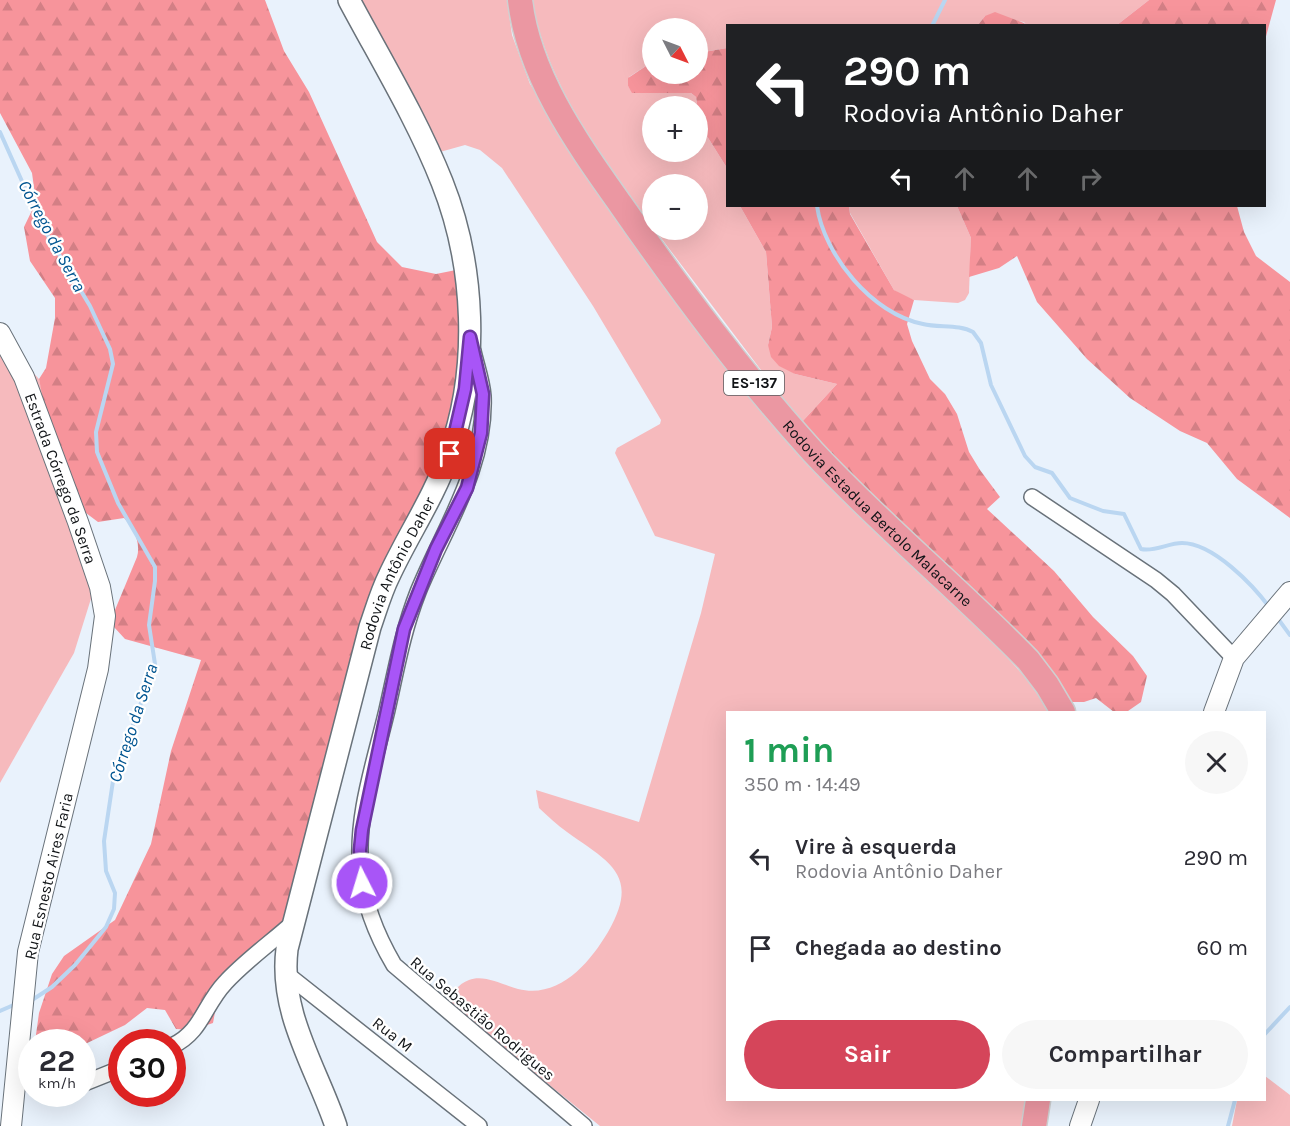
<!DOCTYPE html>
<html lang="pt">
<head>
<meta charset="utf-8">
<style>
	:root { --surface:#fff; --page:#f7f7f7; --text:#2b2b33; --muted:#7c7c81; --accent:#d5455a }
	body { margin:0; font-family:Karla,sans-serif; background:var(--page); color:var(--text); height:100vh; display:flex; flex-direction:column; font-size:22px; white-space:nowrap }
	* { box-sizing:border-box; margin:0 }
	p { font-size:20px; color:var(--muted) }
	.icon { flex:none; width:33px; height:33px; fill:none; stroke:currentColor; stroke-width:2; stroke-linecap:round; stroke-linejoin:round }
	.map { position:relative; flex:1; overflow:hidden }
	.side { position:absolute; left:726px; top:711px; width:540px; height:390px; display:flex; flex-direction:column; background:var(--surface); border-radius:0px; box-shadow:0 6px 24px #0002 }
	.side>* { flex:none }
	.guide { position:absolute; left:726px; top:24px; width:540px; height:183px; border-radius:0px; box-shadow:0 6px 24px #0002; background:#202124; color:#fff; overflow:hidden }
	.needle { width:39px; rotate:132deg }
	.tools { position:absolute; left:642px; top:18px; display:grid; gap:12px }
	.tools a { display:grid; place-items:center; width:66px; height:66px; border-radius:50%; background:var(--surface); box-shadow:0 6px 24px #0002; font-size:30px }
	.speed { position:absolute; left:18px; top:1029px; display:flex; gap:12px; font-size:30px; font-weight:700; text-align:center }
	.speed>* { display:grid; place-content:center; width:78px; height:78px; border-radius:50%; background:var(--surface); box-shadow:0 6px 24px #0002; line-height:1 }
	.speed small { font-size:15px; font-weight:400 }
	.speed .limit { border:9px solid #d22; background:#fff; color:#111 }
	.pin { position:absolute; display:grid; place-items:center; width:51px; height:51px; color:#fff; margin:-26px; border-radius:12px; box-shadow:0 3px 9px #0006 }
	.me { position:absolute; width:66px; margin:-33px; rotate:355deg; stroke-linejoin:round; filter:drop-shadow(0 0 4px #0008) }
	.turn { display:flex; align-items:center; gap:21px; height:126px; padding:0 18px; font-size:27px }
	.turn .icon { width:78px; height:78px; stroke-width:2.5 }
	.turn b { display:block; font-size:42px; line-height:51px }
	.lanes { display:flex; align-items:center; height:57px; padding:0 18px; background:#0003; justify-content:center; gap:30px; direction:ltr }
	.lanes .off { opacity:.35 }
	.round { display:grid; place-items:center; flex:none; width:63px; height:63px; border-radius:32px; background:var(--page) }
	.head { display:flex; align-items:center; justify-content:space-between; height:102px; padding:0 18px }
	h1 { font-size:36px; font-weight:700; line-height:45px; color:#1e9e55 }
	.action { display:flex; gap:12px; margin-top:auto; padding:12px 18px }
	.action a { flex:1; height:69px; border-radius:36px; background:var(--accent); color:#fff; font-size:24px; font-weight:700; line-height:69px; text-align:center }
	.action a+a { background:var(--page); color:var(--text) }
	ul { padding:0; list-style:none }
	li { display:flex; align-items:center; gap:18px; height:90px; padding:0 18px }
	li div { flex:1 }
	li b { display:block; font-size:22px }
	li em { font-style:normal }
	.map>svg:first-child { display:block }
</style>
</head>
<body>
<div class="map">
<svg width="1290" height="1126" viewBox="0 0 1290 1126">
	<defs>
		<pattern id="forest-firs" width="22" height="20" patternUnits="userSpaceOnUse" patternTransform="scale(1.5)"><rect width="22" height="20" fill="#f7949b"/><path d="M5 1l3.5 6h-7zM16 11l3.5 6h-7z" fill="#d37f85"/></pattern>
	</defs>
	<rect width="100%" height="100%" fill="#e9f2fc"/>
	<g fill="#f6babd" fill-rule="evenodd">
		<path d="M360,0H507L512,35L530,84L664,281L1025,677L1050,712H728V1100H1029L1025,1126H600L447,1002C453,993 458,984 469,980C484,974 503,985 518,989C559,999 589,964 608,932C641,875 609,862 567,832C557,825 548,816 539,808L536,790L639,822L701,613L715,554L655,536L615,453L617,448L660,424L661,420L593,306L502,168L480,150L465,145L440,152Z"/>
		<path d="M532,0H1149L1117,25H1026L1024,22L985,16L978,25L728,26L727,48L698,53V28H652V62L629,77L628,86L633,93L676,91L691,93L696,97L700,125L727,168L728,206H740L766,252L772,327L768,345L795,374L837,384L801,423L655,230H698V184H652V226C602,155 548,89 532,0ZM652,106H698V152H652Z"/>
		<polygon points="849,206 957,206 971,238 969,293 965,300 958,303 914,300 901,295 894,290 850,213"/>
		<polygon points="0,337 39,379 94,589 74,653 0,783"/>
		<polygon points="1265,1076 1290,1095 1290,1126 1232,1126 1237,1100 1264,1100"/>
	</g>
	<g fill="url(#forest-firs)">
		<path d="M0,0H265L284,51L309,92L377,242L402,267L436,274L456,270L461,316L457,385L441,452L392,553L289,919L218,996L213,1023L192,1030L176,1029L165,1010L147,1008L125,1025L83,1045L82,1042H35L39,1013L52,974L64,956L115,920L151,844L171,751L201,660L125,639L114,627L115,610L137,557C141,543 134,528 124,518L98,522L82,510L44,404L39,379L46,368L55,318V298L30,261L24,227L36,202L32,173L0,113Z"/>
		<polygon points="1149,0 1276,0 1265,40 1264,26 1117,25"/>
		<polygon points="995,12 1024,23 1026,25 978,25 985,16"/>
		<polygon points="727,48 728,48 727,168 700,125 696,97 691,93 632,93 628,86 628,78 652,62 652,74 698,74 698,53"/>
		<polygon points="740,206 849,206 850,214 894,290 914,300 907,324 912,341 930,379 945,394 957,414 969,452 980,470 1000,497 987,509 1054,571 1093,617 1133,656 1147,676 1141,702 1128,711 1114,712 1096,698 1084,702 1067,702 824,450 801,423 837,384 795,374 779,366 771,357 768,345 772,327 766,252"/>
		<polygon points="957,206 1237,206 1244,232 1256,256 1290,282 1290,518 1237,479 1207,443 1180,431 1130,398 1087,359 1037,302 1017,256 999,268 969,277 971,238"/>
	</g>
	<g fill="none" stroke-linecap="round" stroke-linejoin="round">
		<g stroke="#bad6f1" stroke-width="4">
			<polyline points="873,26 881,26"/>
			<polyline points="932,26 945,0"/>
			<polyline points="0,132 42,226 90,306 110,349 113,364 96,432 97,452 118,503 155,567 155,581 149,625 155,664 113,781 104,841 106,871 115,893 114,909 106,927 75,965 52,987 29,1002"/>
			<path d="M817,206C824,255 872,314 923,324C939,328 959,324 973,332L981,343L991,385L1025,456L1035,467L1052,473L1070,498L1103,511L1124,514L1141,549C1155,552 1168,543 1182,543C1213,543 1253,585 1270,608"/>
			<polyline points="1276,616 1290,635"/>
			<polyline points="0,1011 16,1004"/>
			<polyline points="1264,1035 1290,1007"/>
			<polyline points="1228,1126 1235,1100"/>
		</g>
		<g stroke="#69727a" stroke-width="18">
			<g id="minor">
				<path d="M473,351C476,365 482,381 483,396C486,468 444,528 418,592C403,630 396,670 387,710C375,761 355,818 361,871C364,905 377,936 394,965L584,1126"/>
				<polyline points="1032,497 1156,580 1173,594 1234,658"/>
				<polyline points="284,972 479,1126"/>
				<path d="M172,1046C202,1032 204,1005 225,983C245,961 272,942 294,922"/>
				<polyline points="82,1084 122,1068"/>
			</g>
		</g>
		<g stroke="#69727a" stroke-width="22">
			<g id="tertiary">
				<path id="s1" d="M0,333L24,377L78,522L100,587L105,616L98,669L28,952L11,1126"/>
				<polyline points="1214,712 1234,658 1290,592"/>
				<polyline points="1080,1126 1089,1100"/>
			</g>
		</g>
		<g stroke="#69727a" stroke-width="24">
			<g id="secondary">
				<path id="s2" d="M336,1126C316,1067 279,1013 287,949L370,627C376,610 381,592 389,576C408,535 434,497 449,454C480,369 475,265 442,182C417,119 381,60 349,0"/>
			</g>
		</g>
		<g stroke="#cfd0d1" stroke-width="27">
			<g id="primary">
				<path id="s3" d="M520,0C529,77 578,144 621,205C681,291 743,375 813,452C881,525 959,589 1028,660L1047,685L1063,712"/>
				<polyline points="1034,1126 1038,1100"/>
			</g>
		</g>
		<use href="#minor" stroke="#fff" stroke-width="15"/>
		<use href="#tertiary" stroke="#fff" stroke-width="20"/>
		<use href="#secondary" stroke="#fff" stroke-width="21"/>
		<use href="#primary" stroke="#eb97a2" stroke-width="24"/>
	</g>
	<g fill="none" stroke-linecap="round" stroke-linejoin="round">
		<g stroke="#6d37a1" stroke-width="15">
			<polyline id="route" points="362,883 360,850 362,830 404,629 436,549 467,488 481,433 483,394 470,337 465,389 450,454"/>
		</g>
		<use href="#route" stroke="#a855f7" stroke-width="10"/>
	</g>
	<g text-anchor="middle" stroke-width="4.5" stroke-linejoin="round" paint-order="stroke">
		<rect fill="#fff" stroke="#585a5d" stroke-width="1.5" x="724" y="371" width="60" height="24" rx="4.5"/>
		<g font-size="15" font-weight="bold" fill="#111417">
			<text x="754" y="388">ES-137</text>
		</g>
		<g font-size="16" fill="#111417" stroke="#fff">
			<text dy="6" stroke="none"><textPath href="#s1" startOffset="158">Estrada Córrego da Serra</textPath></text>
			<text dy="6" stroke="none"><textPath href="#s3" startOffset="633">Rodovia Estadua Bertolo Malacarne</textPath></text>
			<text dy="6" stroke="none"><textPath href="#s2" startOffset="578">Rodovia Antônio Daher</textPath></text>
			<text transform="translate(48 876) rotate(-77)" y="6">Rua Esnesto Aires Faria</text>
			<text transform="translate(483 1018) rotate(40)" y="6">Rua Sebastião Rodrigues</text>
			<text transform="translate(393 1034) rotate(38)" y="6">Rua M</text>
		</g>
		<g font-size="18" font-style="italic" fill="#005591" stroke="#fff">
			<text transform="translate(52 236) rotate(62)" y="6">Córrego da Serra</text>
			<text transform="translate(133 723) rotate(-72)" y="6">Córrego da Serra</text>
		</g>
	</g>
</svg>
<div class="tools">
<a><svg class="needle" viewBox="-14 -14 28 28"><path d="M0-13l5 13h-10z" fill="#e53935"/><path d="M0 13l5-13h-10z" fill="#7c7c81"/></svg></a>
<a>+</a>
<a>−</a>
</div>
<div class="speed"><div>22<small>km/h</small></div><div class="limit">30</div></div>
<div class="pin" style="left:450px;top:454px;background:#d93025"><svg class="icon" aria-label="arrive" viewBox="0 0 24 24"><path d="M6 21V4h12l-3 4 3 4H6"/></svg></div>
<svg class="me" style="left:362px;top:883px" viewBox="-20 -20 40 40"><circle r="17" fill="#a855f7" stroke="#fff" stroke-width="3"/><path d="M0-11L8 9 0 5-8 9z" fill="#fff"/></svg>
<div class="guide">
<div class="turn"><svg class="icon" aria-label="left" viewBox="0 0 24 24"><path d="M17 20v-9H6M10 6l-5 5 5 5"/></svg><div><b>290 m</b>Rodovia Antônio Daher</div></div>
<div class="lanes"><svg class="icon" aria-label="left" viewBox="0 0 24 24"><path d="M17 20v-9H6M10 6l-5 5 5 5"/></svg><svg class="icon off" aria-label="ahead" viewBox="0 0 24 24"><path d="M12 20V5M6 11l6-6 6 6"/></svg><svg class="icon off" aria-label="ahead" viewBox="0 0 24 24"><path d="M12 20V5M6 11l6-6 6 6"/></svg><svg class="icon off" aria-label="right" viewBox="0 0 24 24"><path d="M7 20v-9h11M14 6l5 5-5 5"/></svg></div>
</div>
<section class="side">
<div class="head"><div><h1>1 min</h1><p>350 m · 14:49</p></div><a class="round"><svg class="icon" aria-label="close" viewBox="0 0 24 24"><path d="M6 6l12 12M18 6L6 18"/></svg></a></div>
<ul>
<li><svg class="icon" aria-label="left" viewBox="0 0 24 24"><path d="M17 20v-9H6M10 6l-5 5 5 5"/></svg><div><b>Vire à esquerda</b><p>Rodovia Antônio Daher</p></div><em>290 m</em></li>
<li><svg class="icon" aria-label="arrive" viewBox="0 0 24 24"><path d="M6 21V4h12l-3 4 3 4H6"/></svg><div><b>Chegada ao destino</b></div><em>60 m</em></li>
</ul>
<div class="action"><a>Sair</a><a>Compartilhar</a></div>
</section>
</div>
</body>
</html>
